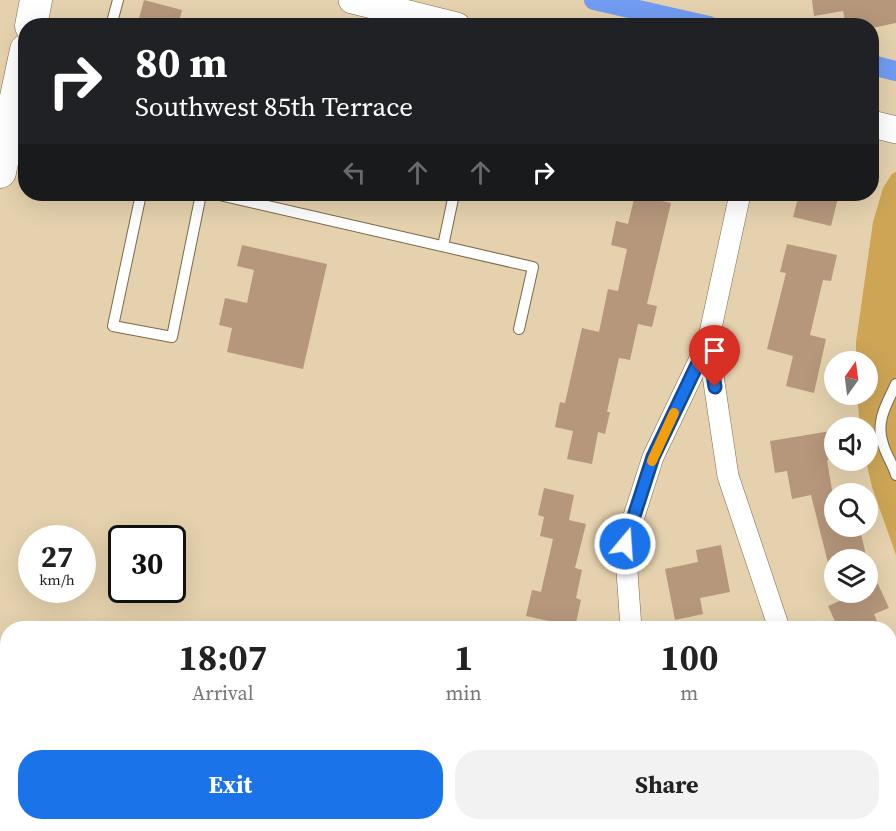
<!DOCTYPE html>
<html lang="en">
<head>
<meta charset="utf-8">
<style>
	:root { --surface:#fff; --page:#f2f2f2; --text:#222; --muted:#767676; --accent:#1a73e8 }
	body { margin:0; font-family:"Source Serif 4",serif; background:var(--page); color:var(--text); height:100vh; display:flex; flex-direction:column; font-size:22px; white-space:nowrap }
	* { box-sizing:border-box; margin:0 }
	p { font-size:20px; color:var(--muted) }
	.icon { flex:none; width:33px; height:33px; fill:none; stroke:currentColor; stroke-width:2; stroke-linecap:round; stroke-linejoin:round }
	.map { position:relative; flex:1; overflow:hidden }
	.side { position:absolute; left:0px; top:621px; width:897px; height:210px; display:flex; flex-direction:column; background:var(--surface); border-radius:24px 24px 0 0; box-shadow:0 6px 24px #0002 }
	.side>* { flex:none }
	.banner { position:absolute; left:18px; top:18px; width:861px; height:183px; border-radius:24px; box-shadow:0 6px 24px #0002; background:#202124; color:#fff; overflow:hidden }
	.needle { width:39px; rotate:14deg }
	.buttons { position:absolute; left:824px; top:351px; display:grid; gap:12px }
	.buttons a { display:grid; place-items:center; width:54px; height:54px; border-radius:50%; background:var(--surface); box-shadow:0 6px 24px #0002; font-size:30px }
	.speed { position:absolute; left:18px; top:525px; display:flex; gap:12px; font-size:30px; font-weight:700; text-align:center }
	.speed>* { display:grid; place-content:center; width:78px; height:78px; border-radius:50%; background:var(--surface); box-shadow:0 6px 24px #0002; line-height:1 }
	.speed small { font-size:15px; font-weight:400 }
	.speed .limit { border:3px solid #111; border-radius:9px; background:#fff; color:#111 }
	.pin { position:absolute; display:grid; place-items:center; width:51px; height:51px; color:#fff; margin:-62px -26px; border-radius:50% 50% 50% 0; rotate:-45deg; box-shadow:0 0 6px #0007 }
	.pin .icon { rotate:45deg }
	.me { position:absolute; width:66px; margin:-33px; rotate:18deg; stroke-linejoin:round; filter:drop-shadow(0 0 4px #0008) }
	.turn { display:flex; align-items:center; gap:21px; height:126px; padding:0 18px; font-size:27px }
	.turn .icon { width:78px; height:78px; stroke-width:2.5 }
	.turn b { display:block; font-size:42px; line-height:51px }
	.lanes { display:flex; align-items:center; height:57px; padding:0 18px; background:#0003; justify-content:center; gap:30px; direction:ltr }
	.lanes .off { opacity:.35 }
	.eta { display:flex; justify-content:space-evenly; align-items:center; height:102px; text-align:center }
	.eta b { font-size:36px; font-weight:700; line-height:42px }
	.action { display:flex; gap:12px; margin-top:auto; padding:12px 18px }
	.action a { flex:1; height:69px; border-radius:24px; background:var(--accent); color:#fff; font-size:24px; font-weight:700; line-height:69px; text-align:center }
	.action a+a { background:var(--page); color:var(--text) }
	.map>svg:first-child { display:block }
</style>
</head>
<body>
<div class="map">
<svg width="896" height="831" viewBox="0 0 896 831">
	<rect width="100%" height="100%" fill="#e5d1ad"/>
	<polygon fill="#cda555" points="896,172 896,555 872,487 866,461 867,428 860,427 857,395 867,394 867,362 856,362 856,342 873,222 883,188 892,174"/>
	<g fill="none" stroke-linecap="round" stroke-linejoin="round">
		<g stroke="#719cf1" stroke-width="20">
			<polyline points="594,0 709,26"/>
			<polyline points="872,65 896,71"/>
		</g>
	</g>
	<g fill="#b6977c">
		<polygon points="144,0 182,10 178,26 137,26"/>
		<polygon points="812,0 896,0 896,23 872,28 872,26 846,26 843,11 814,16"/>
		<polygon points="799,194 839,194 831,226 793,217"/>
		<polygon points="635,195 671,203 647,304 657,306 652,327 638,324 630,360 619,358 607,412 610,412 605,434 598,432 592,464 567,459 573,431 555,427 560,402 565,403 582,328 599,332 608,289 618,291 627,249 611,245 616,221 628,224"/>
		<polygon points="787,244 837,255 831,281 823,280 810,335 826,339 814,393 786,386 793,356 767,349 786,273 780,272"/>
		<polygon points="242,245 327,264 303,369 227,352 232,328 219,325 225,298 247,303 254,270 237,266"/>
		<polygon points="831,431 834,459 827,460 834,502 834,526 852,526 853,531 860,529 867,560 834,560 834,566 829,567 811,495 792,499 787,471 775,473 770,441"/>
		<polygon points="544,488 574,495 569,520 586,524 575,568 582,570 576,598 581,600 575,627 526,616 532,590 541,592 553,539 540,536 544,517 538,515"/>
		<polygon points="721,545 730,592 700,598 703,614 675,620 665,569 698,562 696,550"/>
		<polygon points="878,584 889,608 874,614 880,628 838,628 828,606 860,592 867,592 867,589"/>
	</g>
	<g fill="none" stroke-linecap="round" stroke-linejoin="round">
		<g stroke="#7b6948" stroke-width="12">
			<g id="service">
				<polyline points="111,26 118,0"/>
				<polyline points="141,194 113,326 172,337 201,194"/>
				<polyline points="215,194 533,267 519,329"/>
				<polyline points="443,246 454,194"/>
				<path d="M896,384C887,403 875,422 883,444C886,455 893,464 896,475"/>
			</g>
		</g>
		<g stroke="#7b6948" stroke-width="22">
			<g id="minor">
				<polyline points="708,342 728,476 779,628"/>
				<polyline points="631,628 625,544 653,457 708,342 740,194"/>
				<polyline points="290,824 298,831"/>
				<polyline points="659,824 689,831"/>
				<polyline points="49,831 50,824"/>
				<polyline points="567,831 569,824"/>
			</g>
		</g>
		<g stroke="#7b6948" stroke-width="28">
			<g id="tertiary">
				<polyline points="352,0 457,26"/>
				<polyline points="872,124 896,130"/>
			</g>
		</g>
		<g stroke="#7b6948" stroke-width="33">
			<g id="secondary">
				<polyline points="31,26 36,0"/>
				<polyline points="0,172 26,50"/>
			</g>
		</g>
		<use href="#service" stroke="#fff" stroke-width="10"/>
		<use href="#minor" stroke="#fff" stroke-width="21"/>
		<use href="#tertiary" stroke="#fff" stroke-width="27"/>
		<use href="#secondary" stroke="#fff" stroke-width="32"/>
	</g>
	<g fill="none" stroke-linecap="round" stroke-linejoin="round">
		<g stroke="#114b97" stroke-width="15">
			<polyline id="route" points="625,544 653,457 708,342 715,387"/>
		</g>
		<use href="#route" stroke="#1a73e8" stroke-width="10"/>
		<polyline stroke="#f59e0b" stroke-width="10" points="652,461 674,413"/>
	</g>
</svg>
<div class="buttons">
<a><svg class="needle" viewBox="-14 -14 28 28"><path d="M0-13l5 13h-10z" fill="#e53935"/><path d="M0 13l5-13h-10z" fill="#767676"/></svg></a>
<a><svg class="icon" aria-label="sound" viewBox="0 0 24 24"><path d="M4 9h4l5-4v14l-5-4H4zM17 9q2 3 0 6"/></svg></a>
<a><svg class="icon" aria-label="search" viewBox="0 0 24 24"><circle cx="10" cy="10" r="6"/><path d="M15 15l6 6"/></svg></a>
<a><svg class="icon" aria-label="layers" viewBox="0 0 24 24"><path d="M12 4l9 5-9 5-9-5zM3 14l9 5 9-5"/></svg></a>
</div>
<div class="speed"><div>27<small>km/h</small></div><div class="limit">30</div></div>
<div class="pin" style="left:715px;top:387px;background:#d93025"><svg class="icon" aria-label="arrive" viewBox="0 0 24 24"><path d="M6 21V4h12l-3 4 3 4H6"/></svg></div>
<svg class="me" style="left:625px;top:544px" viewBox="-20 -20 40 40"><circle r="17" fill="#1a73e8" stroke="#fff" stroke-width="3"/><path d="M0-11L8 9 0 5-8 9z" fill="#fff"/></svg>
<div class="banner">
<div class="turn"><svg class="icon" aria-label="right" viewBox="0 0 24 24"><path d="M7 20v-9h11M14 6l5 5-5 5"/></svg><div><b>80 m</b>Southwest 85th Terrace</div></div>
<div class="lanes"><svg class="icon off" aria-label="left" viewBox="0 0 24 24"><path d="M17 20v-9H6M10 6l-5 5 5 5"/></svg><svg class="icon off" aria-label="ahead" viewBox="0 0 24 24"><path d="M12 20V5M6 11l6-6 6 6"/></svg><svg class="icon off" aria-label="ahead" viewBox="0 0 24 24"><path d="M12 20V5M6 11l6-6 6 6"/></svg><svg class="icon" aria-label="right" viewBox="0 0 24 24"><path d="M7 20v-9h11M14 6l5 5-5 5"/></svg></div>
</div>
<section class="side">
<div class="eta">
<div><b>18:07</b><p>Arrival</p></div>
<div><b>1</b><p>min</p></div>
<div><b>100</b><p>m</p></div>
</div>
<div class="action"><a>Exit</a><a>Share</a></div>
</section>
</div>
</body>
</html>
